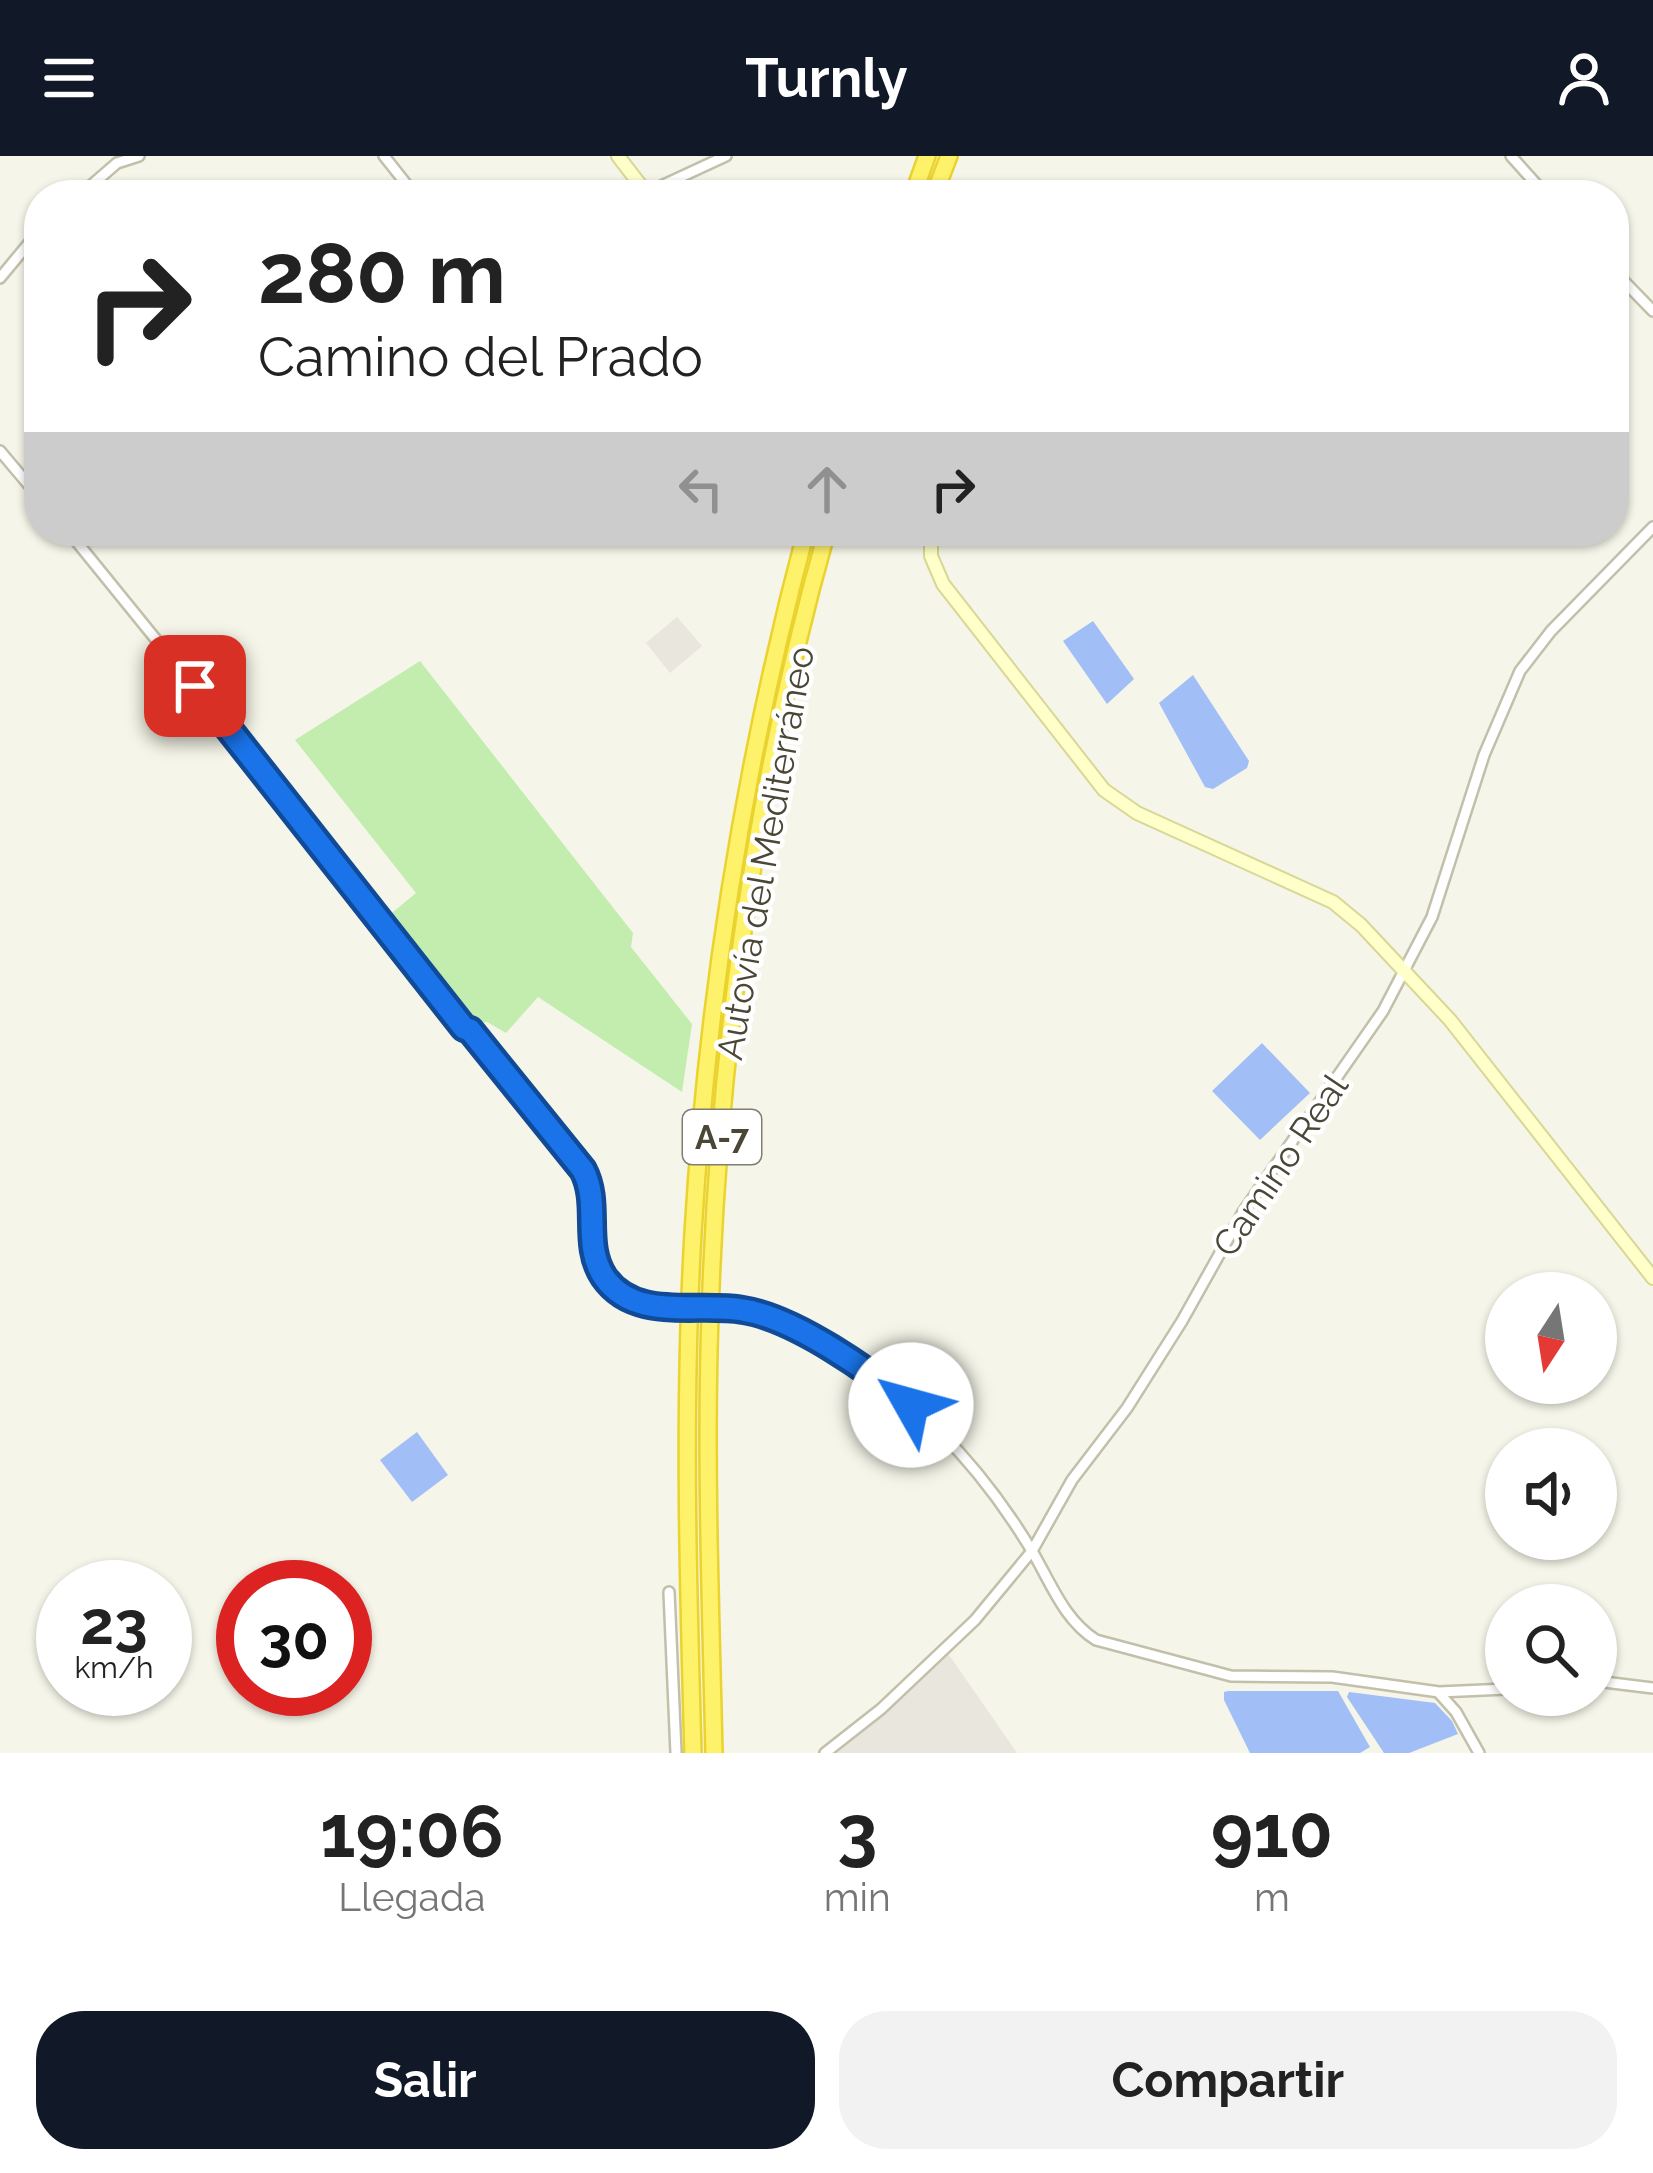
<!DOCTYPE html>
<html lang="es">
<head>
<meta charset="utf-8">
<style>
	:root { --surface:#fff; --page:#f2f2f2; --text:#222; --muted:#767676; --accent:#111827 }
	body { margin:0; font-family:Raleway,sans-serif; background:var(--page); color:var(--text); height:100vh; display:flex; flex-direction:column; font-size:45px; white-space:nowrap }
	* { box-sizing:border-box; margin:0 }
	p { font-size:39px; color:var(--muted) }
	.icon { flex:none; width:66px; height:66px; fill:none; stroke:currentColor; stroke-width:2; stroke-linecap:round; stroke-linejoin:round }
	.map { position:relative; height:1597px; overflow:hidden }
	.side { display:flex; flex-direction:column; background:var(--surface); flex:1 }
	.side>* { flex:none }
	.guide { position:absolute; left:24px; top:24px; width:1605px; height:366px; border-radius:48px; box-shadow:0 3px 9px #0004; background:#fff; color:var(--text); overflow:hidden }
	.needle { width:78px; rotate:192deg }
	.controls { position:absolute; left:1485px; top:1116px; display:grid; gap:24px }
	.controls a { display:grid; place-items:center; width:132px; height:132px; border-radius:50%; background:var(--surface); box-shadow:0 3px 9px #0004; font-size:60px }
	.speed { position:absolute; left:36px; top:1404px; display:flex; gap:24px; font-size:60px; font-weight:700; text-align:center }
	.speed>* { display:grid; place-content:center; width:156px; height:156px; border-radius:50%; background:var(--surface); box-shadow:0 3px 9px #0004; line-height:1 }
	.speed small { font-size:30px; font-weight:400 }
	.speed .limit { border:18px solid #d22; background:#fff; color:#111 }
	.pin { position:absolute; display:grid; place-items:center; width:102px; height:102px; color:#fff; margin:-51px; border-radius:24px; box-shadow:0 6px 18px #0006 }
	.me { position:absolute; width:132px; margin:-66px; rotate:308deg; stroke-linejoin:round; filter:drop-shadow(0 0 9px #0008) }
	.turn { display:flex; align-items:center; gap:42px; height:252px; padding:0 36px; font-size:54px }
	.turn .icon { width:156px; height:156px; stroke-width:2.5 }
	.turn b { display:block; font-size:84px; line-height:102px }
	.lanes { display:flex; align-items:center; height:114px; padding:0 36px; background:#0003; justify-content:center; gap:60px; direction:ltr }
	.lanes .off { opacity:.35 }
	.eta { display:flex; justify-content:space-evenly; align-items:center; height:204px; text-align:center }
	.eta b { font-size:72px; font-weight:700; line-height:84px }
	.action { display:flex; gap:24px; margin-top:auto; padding:24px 36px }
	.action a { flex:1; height:138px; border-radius:48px; background:var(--accent); color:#fff; font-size:48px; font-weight:700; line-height:138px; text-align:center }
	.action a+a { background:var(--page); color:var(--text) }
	header { display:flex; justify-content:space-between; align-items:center; height:156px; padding:0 36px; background:var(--accent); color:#fff; font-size:54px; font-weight:700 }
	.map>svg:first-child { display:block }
</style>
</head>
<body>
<header><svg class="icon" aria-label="menu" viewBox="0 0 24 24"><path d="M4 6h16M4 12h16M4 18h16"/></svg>Turnly<svg class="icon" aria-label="person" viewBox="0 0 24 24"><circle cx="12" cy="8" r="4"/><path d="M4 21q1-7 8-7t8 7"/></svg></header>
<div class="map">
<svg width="1653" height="1597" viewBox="0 0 1653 1597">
	<rect width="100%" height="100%" fill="#f6f5e9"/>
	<g fill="#e8e6dd">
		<polygon points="677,461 702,490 670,517 646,487"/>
		<polygon points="947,1496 1017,1597 830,1597"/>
	</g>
	<polygon fill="#c2edaf" points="420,505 633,777 631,791 692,868 682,936 538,841 506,877 487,866 469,868 387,761 416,737 295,584"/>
	<g fill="#a1bff6">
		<polygon points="1093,465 1134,523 1107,548 1063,485"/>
		<polygon points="1193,519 1249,605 1247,612 1213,633 1205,631 1159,547"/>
		<polygon points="1262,887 1310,937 1260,984 1212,935"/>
		<polygon points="417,1276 448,1319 412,1346 380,1304"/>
		<polygon points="1228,1535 1338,1535 1370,1591 1360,1597 1250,1597 1224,1544 1224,1536"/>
		<polygon points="1349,1536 1435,1547 1452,1565 1458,1578 1409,1597 1384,1597 1347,1541"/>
	</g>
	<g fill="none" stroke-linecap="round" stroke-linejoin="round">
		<g stroke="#c2c0aa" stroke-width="14">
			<g id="minor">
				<polyline points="384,0 415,39"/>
				<polyline points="1511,0 1546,39"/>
				<polyline points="646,37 726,0"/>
				<polyline points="80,39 117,7 139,0"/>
				<polyline points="1614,115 1653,155"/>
				<polyline points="0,122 39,75"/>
				<polyline points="0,295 39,341"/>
				<path d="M68,375L359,734L464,872L470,874L582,1014C612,1069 563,1140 662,1151"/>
				<path d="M741,1153C768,1160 792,1173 817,1186C911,1236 977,1304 1032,1395C1051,1427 1064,1464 1096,1484L1231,1520L1332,1521L1439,1536L1506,1533"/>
				<polyline points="669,1436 676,1597"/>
				<polyline points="1596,1525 1653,1532"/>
				<polyline points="1439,1537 1456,1556 1479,1597"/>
				<polyline points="825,1597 881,1553 975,1464 1032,1395 1072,1324 1127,1252 1182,1165 1243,1056 1383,855 1432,761 1484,599 1520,515 1551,475 1653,371"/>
			</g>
		</g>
		<g stroke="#d9d795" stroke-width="16">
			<g id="secondary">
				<polyline points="618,0 648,39"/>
				<polyline points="931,375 931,400 943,428 1104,634 1137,657 1333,746 1361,769 1450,864 1653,1122"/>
			</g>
		</g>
		<g stroke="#ead32e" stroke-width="20">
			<g id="motorway">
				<polyline points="913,39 927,0"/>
				<polyline points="934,39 949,0"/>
				<path d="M693,1597C688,1424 683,1250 693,1077C707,841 745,604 806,375"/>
				<path d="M714,1597C711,1463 706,1329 709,1195C715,921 752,639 827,375"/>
			</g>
		</g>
		<use href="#minor" stroke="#fff" stroke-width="9"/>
		<use href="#secondary" stroke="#ffffca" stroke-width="12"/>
		<use href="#motorway" stroke="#fff26b" stroke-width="15"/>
		<g stroke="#c2c0aa" stroke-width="14" stroke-linecap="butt">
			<polyline id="minor-bridge" points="662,1151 741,1153"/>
		</g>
		<use href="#minor-bridge" stroke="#fff" stroke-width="9"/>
	</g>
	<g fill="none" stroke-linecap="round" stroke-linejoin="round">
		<g stroke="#114b97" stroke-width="30">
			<path id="route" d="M195,530L464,872L470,874L583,1014C601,1048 582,1088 604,1121C635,1166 698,1146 743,1154C795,1162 871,1216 911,1249"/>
		</g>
		<use href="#route" stroke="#1a73e8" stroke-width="21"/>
	</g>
	<g text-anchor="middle" stroke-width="9" stroke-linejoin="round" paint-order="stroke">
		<rect fill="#fff" stroke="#807e72" stroke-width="3" x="683" y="954" width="78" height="54" rx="9"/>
		<g font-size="33" font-weight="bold" fill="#4a4736">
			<text x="722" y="993">A-7</text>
		</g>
		<g font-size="36" fill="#4a4736" stroke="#fff">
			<text transform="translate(765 697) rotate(-80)" y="13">Autovía del Mediterráneo</text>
			<text transform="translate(1280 1009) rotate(-56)" y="13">Camino Real</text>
		</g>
	</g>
</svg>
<div class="controls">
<a><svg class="needle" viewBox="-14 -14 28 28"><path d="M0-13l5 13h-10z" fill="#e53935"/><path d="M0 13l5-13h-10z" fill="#767676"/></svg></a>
<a><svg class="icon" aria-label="sound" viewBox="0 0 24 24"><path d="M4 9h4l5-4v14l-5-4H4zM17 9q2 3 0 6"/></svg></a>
<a><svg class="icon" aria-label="search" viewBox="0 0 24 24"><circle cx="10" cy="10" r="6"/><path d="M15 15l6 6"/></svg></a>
</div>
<div class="speed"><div>23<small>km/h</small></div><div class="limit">30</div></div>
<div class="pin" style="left:195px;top:530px;background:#d93025"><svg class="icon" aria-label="arrive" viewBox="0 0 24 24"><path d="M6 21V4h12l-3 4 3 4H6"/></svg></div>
<svg class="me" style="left:911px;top:1249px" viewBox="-20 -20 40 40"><circle r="19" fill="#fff"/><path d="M0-13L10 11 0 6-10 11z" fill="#1a73e8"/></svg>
<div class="guide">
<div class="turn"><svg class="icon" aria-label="right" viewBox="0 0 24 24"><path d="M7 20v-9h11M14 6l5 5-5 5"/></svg><div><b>280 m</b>Camino del Prado</div></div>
<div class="lanes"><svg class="icon off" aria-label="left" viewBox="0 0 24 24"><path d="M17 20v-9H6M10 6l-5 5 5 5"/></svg><svg class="icon off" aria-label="ahead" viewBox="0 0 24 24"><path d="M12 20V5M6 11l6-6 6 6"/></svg><svg class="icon" aria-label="right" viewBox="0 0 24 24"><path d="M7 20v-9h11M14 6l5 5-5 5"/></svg></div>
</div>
</div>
<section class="side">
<div class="eta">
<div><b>19:06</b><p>Llegada</p></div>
<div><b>3</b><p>min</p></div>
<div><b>910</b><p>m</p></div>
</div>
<div class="action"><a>Salir</a><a>Compartir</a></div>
</section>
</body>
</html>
